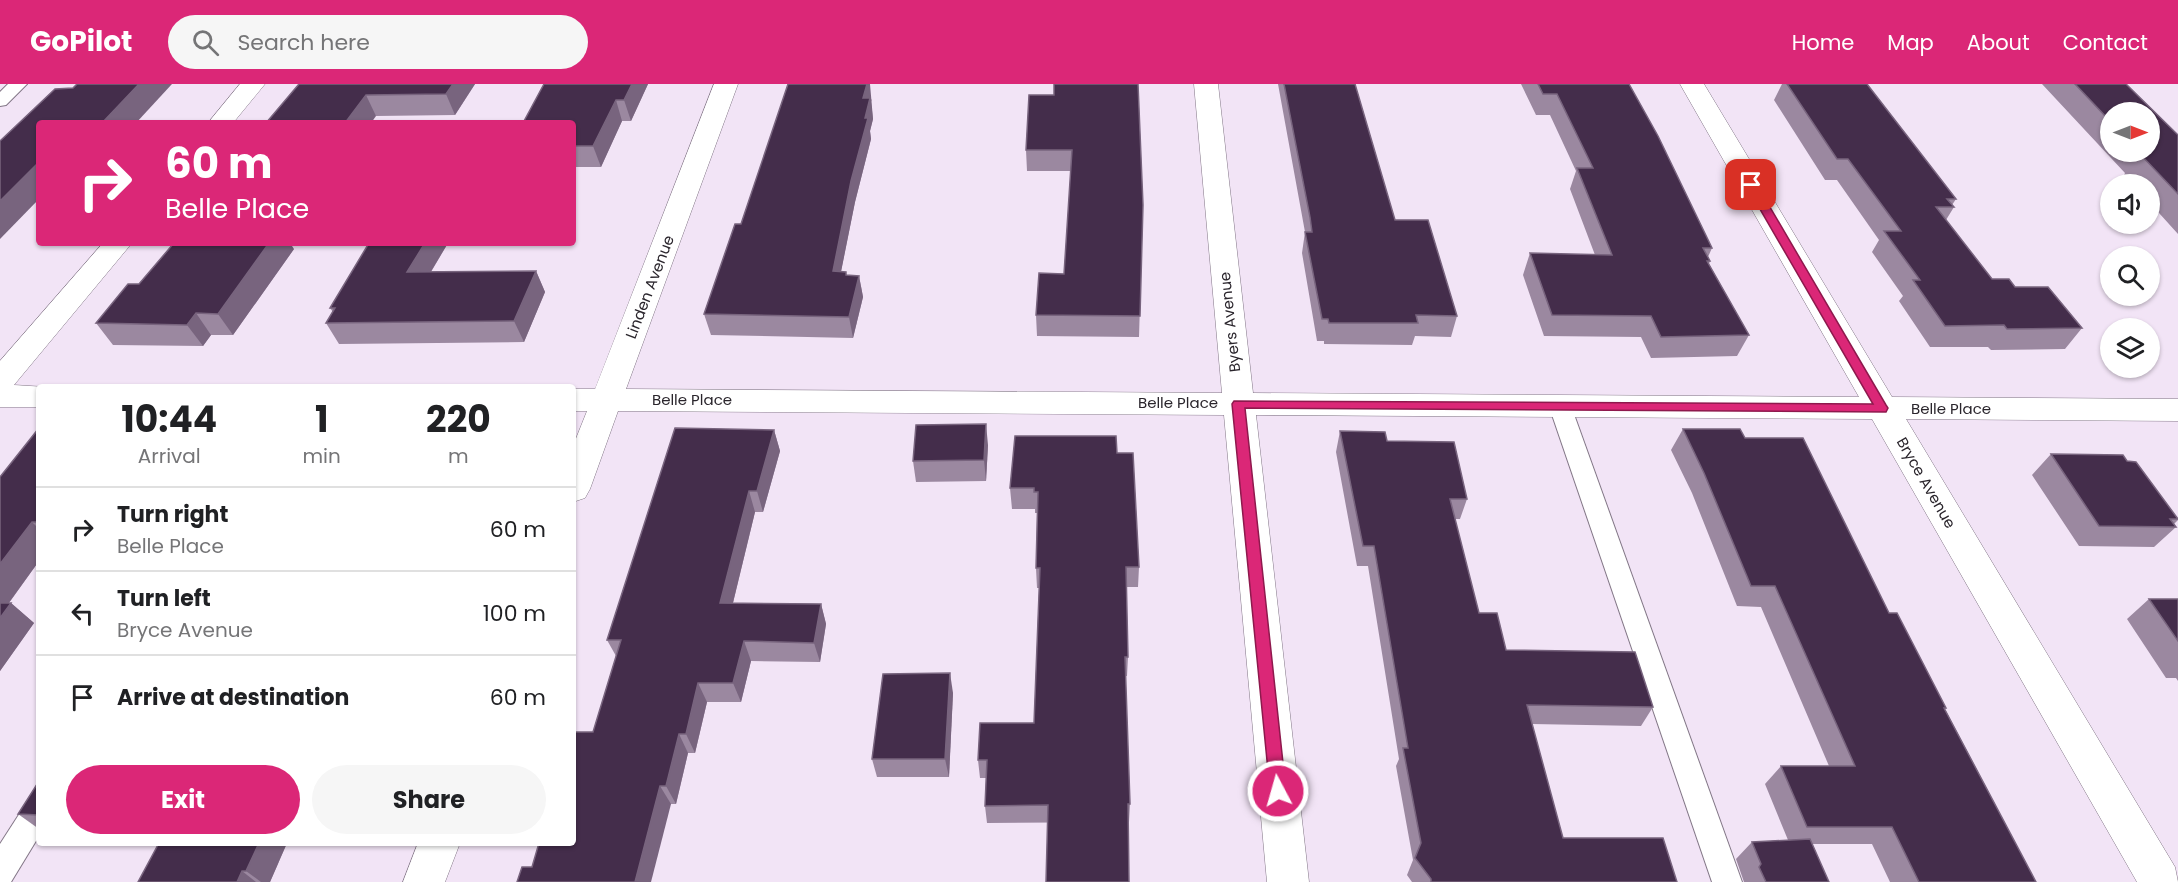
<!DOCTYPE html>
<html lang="en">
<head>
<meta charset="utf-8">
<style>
	:root { --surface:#fff; --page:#f6f6f6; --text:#202124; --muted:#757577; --line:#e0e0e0; --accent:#db2777 }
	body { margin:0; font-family:Poppins,sans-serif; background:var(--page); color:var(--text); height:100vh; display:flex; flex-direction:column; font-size:22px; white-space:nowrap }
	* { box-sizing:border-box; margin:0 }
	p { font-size:20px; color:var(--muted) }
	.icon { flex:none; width:33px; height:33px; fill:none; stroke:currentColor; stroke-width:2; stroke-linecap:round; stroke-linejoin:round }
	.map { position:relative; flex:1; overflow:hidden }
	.drawer { position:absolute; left:36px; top:300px; width:540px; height:462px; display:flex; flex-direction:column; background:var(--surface); border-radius:6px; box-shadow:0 2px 4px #0004 }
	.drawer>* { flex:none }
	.guide { position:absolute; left:36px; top:36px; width:540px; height:126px; border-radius:6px; box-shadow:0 2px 4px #0004; background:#db2777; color:#fff; overflow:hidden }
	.needle { width:39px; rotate:90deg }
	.tools { position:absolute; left:2100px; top:18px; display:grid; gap:12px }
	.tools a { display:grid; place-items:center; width:60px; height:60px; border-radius:50%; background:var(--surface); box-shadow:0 2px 4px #0004; font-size:30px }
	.pin { position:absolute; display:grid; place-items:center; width:51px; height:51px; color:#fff; margin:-26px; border-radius:12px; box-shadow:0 3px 9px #0006 }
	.me { position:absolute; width:66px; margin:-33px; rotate:354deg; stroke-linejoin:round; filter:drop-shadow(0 0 4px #0008) }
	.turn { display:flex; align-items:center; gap:21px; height:126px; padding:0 30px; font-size:27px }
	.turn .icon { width:78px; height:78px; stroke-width:2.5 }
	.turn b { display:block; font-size:42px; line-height:51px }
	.eta { display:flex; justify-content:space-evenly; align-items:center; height:102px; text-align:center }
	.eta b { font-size:36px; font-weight:700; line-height:42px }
	.primary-button { display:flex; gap:12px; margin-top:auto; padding:12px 30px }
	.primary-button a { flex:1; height:69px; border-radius:36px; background:var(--accent); color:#fff; font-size:24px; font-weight:700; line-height:69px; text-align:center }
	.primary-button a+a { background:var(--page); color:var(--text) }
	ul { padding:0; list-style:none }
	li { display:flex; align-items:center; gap:18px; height:84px; padding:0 30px; border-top:2px solid var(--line) }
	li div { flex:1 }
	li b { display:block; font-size:22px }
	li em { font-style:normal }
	header { display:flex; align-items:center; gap:36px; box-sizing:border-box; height:84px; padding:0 30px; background:var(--accent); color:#fff }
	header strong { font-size:28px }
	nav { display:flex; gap:33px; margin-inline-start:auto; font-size:21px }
	.search { width:420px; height:54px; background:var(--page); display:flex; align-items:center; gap:15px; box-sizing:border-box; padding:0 21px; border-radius:33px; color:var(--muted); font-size:22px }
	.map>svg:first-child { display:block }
</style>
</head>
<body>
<header>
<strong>GoPilot</strong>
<div class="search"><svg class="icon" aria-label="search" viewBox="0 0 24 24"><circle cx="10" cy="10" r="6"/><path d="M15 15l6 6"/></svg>Search here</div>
<nav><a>Home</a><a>Map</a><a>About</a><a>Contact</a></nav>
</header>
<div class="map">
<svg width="2178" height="798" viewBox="0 0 2178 798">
	<rect width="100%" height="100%" fill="#f2e4f6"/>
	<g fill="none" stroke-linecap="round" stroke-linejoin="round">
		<g stroke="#827686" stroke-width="2">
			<g id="service">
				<polygon points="8,0 27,0 6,21 0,22 0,8"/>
				<polygon points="1560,314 1568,316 1571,322 1742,798 1712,798 1549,322 1552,316"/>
				<polygon points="39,711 39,752 11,798 0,798 0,760 29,715"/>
			</g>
		</g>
		<g stroke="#827686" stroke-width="1">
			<g id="minor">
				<polygon points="240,0 265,0 233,39 208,39"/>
				<polygon points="714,0 738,0 626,305 1222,309 1194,0 1218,0 1253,309 1859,313 1680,0 1704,0 1892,313 2178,315 2178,337 1906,335 2175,783 2178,798 2137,798 1872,335 1256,331 1309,798 1267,798 1224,331 618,327 590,405 585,414 573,418 573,362 587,327 573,327 573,305 595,305"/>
				<polygon points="103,159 132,159 14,301 46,303 39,303 39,323 0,323 0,277"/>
				<polygon points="418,759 460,759 445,798 403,798"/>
			</g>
		</g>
		<use href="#service" fill="#fff" fill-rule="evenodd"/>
		<use href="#minor" fill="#fff" fill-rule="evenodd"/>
	</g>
	<g fill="#9b88a0" fill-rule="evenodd">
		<polygon points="299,0 475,0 455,31 376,32"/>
		<polygon points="544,0 648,0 631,37 622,37 601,83 573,83 573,39"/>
		<polygon points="1278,0 1355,0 1395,136 1457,232 1451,253 1415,252 1412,261 1324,260 1324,257 1317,257 1302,169 1305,148"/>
		<polygon points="1521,0 1629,0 1712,164 1708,173 1710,177 1709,180 1749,251 1737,272 1651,274 1641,253 1544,252 1523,191 1530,169 1595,171 1570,105 1576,87 1550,31 1536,31"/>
		<polygon points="1782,0 1867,0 1956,115 1952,121 1954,123 1946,136 1992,195 2015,203 2082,244 2065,265 1991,266 1988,263 1930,263 1899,217 1903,212 1872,168 1879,156 1837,96 1825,96 1774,16"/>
		<path d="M2042,0H2126L2178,51V150L2150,119V100H2133L2124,91L2125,89ZM2110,28L2150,68H2110Z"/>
		<polygon points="1029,11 1143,121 1139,253 1037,252 1036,231 1064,190 1071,87 1027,87 1026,66"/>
		<polygon points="872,15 871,18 873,35 870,47 871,55 855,118 841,187 847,191 859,192 863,213 853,254 711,251 704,230 741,140"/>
		<polygon points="369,159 448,159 431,188 536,187 545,208 524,258 339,260 326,239 333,228 330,224"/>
		<polygon points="294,165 233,251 211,251 203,262 113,261 96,239 139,200"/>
		<polygon points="39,344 39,477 9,519 11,519 34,539 0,587 0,393"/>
		<polygon points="1683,345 1745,354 1889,529 1946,624 1945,625 2036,798 1890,798 1872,760 1812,760 1829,798 1744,798 1736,775 1752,758 1788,756 1765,700 1781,682 1829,682 1761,523 1737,522 1692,409 1671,366"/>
		<polygon points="774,346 780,367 763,428 755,428 733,519 821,520 826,540 820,578 751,577 741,618 707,618 695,669 688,669 676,720 671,720 532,783 593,648 616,572 607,556"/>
		<polygon points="1340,347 1387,357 1467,415 1460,435 1455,435 1479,529 1506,566 1653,623 1641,642 1532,640 1563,754 1677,798 1412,798 1407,791 1413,776 1396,682 1399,675 1368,482 1357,482 1336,368"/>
		<polygon points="988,361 986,397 916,398 913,377"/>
		<polygon points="1117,369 1139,483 1138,503 1126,503 1128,573 1127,592 1125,592 1130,720 1129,738 987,739 985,722 986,694 980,694 978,676 1034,639 1039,504 1037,504 1036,484 1037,429 1035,429 1035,425 1012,425 1010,404"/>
		<polygon points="2051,370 2127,377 2178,435 2178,436 2174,440 2176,443 2154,463 2079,462 2032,391"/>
		<polygon points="2149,515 2178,515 2178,597 2176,594 2166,594 2127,535"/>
		<polygon points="953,609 949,693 877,693 872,675"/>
		<polygon points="39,697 39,745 18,730"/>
		<polygon points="287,759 270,798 138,798"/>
	</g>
	<g fill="#78647e">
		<polygon points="139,0 172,0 136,39 102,39"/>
		<polygon points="453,0 475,0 455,31 446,10"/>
		<polygon points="632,0 648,0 631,37 624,16"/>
		<polygon points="862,0 870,0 873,35 870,47 871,55 855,118 837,208 833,187 851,97 863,14"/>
		<polygon points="366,11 376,32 371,39 345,39"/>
		<polygon points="616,16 622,37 601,83 593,62"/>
		<polygon points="39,78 39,115 0,155 0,117"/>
		<polygon points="269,159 290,159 294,165 233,251 218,230"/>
		<polygon points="425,159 448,159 418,209 407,188"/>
		<polygon points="536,187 545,208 524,258 514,237"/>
		<polygon points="859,192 863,213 853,254 849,233"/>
		<polygon points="196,229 211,251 203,262 187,241"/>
		<polygon points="986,340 988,361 986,397 984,376"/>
		<polygon points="774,346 780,367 763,428 757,407"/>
		<polygon points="749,407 755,428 728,539 720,519"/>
		<polygon points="32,438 39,445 39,477 0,531 0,480"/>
		<polygon points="11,519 34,539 0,587 0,534"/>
		<polygon points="821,520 826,540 820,578 814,559"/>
		<polygon points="744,557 751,577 741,618 733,599"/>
		<polygon points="950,589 953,609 949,693 945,675"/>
		<polygon points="698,599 707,618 695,669 686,650"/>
		<polygon points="679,650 688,669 676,720 666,702"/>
		<polygon points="660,702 671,720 651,798 635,798"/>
		<polygon points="259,759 287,759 270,798 261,798 246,787"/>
		<polygon points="242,787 256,798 237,798"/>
	</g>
	<g fill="#442d4b" stroke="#78647e" stroke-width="1.5">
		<polygon points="77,0 139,0 102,39 39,39 39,78 0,117 0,57 55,5 73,4"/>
		<polygon points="299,0 453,0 446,10 366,11 345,39 266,39"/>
		<polygon points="544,0 632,0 624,16 616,16 593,62 573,62 573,39 523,39"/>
		<polygon points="788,0 867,0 863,14 870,14 865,34 868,34 851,97 833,187 846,188 846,191 859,192 849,233 704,230 735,140 741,140"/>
		<polygon points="1054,0 1138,0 1143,121 1140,232 1036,231 1039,189 1064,190 1072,66 1026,66 1029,11 1054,11"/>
		<polygon points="1284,0 1355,0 1395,136 1428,136 1457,232 1416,231 1418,239 1329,239 1328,235 1322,235 1305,148 1312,148 1310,133"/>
		<polygon points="1538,0 1629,0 1658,52 1712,164 1703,164 1710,177 1707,177 1749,251 1661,253 1651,232 1552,231 1530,169 1612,171 1577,84 1593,84 1557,10 1543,10"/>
		<polygon points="1787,0 1867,0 1956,115 1947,115 1954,123 1936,123 1992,195 2009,195 2015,203 2048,203 2082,244 2007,245 2004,241 1945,242 1913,196 1920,196 1884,147 1901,147 1848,75 1837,75"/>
		<polygon points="2075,0 2126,0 2178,51 2178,110 2140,70 2142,70 2140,68 2150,68 2150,28 2110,28 2110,37"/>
		<polygon points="174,159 269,159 218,230 196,229 187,241 96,239 128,200 139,200"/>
		<polygon points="369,159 425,159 407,188 536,187 514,237 326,239 335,224 330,224"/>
		<polygon points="986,340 984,376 913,377 916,341"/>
		<polygon points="39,344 39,434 36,438 32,438 0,480 0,393"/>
		<polygon points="675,344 774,346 757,407 749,407 720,519 821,520 814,559 744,557 733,599 698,599 686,650 679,650 666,702 660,702 635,798 517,798 522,783 532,783 539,759 573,759 573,651 574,648 593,648 621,556 607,556"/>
		<polygon points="1683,345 1740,345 1745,354 1803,354 1889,529 1897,529 1946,624 1944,624 2036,798 1919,798 1892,743 1807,743 1781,682 1855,682 1775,502 1751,502 1704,389"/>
		<polygon points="1340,347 1385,348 1387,357 1454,358 1467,415 1450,415 1479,529 1497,529 1506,566 1635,568 1653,623 1527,621 1563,754 1663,754 1677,798 1431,798 1431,795 1415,774 1421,759 1403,664 1408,664 1374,462 1363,462"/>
		<polygon points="1015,352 1116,352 1117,369 1133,369 1139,483 1126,483 1128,573 1125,573 1130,720 1128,720 1129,798 1046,798 1048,721 985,722 987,676 978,676 980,639 1034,639 1040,484 1036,484 1038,408 1034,408 1034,404 1010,404"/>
		<polygon points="2051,370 2123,371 2127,377 2136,378 2178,435 2170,435 2176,443 2099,442"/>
		<polygon points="2149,515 2178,515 2178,557"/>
		<polygon points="0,519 11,519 0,534"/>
		<polygon points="950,589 945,675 872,675 883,590"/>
		<polygon points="39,697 39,731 18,730"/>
		<polygon points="1810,755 1829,798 1766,798 1759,783 1761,780 1752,758"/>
		<polygon points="159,759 259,759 246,787 242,787 237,798 138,798"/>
	</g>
	<polygon fill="#db2777" stroke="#8e194d" stroke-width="1.5" points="1751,98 1757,101 1886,321 1888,324 1886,328 1245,324 1286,707 1284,712 1278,715 1272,712 1270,707 1232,320 1234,317 1873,320 1746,101"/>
	<g text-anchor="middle" stroke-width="6" stroke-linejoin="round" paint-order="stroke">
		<g font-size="15" fill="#2a252c" stroke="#fff">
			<text transform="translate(650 203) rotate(-69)" y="5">Linden Avenue</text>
			<text transform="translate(1230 238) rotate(-96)" y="5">Byers Avenue</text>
			<text x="692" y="321">Belle Place</text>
			<text x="1178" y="324">Belle Place</text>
			<text x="1951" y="330">Belle Place</text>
			<text transform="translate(1926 399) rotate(60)" y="5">Bryce Avenue</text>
		</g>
	</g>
</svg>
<div class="tools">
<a><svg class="needle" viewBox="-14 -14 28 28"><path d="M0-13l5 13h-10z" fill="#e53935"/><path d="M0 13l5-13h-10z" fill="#757577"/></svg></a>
<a><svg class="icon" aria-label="sound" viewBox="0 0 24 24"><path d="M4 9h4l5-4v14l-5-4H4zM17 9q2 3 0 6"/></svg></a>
<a><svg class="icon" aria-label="search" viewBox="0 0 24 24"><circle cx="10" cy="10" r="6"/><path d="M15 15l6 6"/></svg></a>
<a><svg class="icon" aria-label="layers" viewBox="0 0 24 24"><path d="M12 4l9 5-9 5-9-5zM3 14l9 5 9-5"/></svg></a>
</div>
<div class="pin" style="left:1751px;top:101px;background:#d93025"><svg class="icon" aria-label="arrive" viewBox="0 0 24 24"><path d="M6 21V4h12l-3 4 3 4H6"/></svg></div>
<svg class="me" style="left:1278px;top:707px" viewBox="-20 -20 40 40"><circle r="17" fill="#db2777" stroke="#fff" stroke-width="3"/><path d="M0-11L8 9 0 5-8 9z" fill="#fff"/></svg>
<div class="guide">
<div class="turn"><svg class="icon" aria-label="right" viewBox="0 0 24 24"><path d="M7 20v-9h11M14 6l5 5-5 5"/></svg><div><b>60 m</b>Belle Place</div></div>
</div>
<section class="drawer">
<div class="eta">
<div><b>10:44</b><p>Arrival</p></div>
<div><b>1</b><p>min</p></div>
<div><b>220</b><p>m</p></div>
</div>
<ul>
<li><svg class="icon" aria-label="right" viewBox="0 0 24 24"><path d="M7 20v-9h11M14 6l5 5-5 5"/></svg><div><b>Turn right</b><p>Belle Place</p></div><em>60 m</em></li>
<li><svg class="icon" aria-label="left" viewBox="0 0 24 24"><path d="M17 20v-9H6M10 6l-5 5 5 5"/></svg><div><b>Turn left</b><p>Bryce Avenue</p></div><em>100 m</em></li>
<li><svg class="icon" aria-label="arrive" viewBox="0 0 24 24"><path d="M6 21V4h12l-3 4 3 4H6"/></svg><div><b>Arrive at destination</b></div><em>60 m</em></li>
</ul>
<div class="primary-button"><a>Exit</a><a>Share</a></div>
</section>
</div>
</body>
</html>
